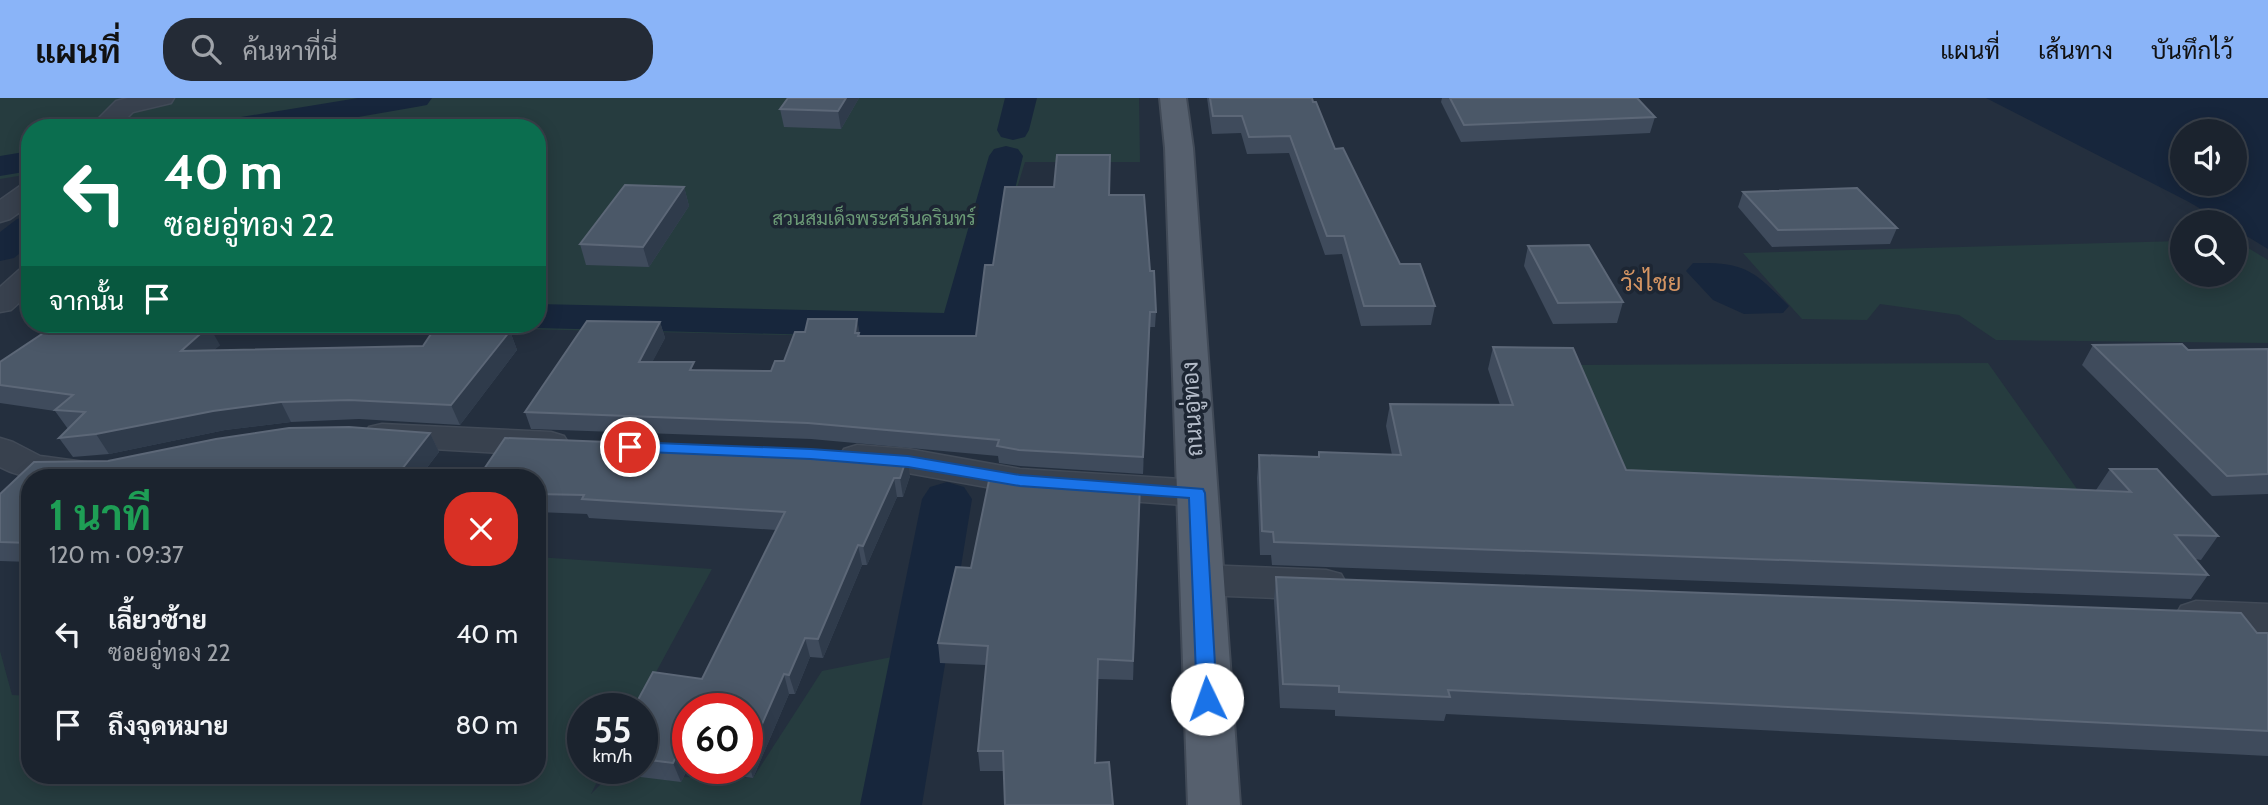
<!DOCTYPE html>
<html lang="th">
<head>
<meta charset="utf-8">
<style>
	:root { --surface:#1b232e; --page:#242b36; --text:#f1f3f6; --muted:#a0a4aa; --line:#39404a; --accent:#8ab4f8 }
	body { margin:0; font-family:Cabin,Sarabun,sans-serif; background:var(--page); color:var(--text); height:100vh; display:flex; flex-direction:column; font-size:26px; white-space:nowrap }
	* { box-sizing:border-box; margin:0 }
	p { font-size:23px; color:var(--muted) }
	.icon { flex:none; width:38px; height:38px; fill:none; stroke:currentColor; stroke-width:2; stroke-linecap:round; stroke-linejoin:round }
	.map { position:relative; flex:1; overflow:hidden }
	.side { position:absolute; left:21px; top:371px; width:525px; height:315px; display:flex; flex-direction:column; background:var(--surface); border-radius:28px; box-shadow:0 4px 18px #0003,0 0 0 2px var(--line) }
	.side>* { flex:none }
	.top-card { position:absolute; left:21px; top:21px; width:525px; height:214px; border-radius:28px; box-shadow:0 4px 18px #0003,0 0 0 2px var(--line); background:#0b6e4f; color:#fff; overflow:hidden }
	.fabs { position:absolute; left:2170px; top:21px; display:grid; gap:14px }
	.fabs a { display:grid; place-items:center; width:77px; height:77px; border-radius:50%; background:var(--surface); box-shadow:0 4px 18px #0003,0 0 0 2px var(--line); font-size:35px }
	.speed { position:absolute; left:567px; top:595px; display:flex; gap:14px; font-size:35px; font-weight:700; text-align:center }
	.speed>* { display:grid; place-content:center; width:91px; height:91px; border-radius:50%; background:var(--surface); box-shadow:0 4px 18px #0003,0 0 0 2px var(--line); line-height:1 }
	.speed small { font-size:18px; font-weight:400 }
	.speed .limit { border:10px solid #d22; background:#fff; color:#111 }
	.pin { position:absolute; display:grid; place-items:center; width:60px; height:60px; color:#fff; margin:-30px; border:4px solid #fff; border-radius:50%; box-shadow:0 2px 7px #0007 }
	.me { position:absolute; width:77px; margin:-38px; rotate:357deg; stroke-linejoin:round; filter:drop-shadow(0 0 5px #0008) }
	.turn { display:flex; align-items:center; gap:24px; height:147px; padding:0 28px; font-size:32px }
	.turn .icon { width:91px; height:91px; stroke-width:2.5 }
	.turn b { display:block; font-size:49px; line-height:60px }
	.then { display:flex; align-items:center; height:66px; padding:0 28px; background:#0003; gap:14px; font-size:26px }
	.round { display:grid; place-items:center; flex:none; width:74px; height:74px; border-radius:28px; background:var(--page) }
	.headline { display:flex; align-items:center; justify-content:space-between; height:119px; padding:0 28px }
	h1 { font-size:42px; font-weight:700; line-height:52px; color:#1e9e55 }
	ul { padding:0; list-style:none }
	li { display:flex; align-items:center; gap:21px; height:91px; padding:0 28px }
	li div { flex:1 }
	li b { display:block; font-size:26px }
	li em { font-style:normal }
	header { display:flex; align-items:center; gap:42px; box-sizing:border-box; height:98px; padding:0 35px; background:var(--accent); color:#111 }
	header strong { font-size:33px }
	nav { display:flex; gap:38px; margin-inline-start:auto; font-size:24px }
	.search { width:490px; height:63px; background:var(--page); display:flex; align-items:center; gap:18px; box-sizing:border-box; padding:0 24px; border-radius:28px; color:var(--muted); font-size:26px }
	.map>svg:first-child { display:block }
</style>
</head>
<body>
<header>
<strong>แผนที่</strong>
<div class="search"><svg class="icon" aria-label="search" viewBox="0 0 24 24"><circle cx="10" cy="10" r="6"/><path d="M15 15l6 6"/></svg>ค้นหาที่นี่</div>
<nav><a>แผนที่</a><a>เส้นทาง</a><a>บันทึกไว้</a></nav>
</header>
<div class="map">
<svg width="2268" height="707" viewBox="0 0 2268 707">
	<rect width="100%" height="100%" fill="#242f3e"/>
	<g fill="#263c3f">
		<polygon points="0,0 1139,0 1140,64 1025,64 970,241 286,226 537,226 537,30 30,30 30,76 0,81"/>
		<polygon points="2235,142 2268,162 2268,245 1996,242 1959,217 1880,206 1867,222 1802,221 1743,155 2182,143 2182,177 2235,177"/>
		<polygon points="1988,265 2077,391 1628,388 1573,267"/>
		<polygon points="537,459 712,471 636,611 583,611 583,670 604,670 591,696 609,678 753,680 822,573 892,559 897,707 0,707 0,553 12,597 30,598 30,677 537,677"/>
	</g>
	<g fill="#17263c" fill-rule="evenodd">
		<path d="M1986,0H2268V151L2235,131V124H2223L2189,104ZM2182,33H2235V86H2182Z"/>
		<path d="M1693,165C1746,164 1753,172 1789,208L1783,215L1744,216L1713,202L1686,173Z"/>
	</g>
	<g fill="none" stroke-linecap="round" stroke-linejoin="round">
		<g fill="#17263c" fill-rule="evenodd">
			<polygon points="358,0 432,0 427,7 416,9 295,30 219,30 223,23 235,20"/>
			<polygon points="1005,0 1037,0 1029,32 1025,39 1013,42 1001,39 997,32"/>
			<polygon points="1006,48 1018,51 1023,58 982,228 982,259 975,268 960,272 945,268 938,259 940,240 537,230 522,226 537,226 537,206 944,215 989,58 994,51"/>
			<polygon points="30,53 30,73 0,78 0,58"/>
			<polygon points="30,118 30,147 14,160 0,163 0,134 17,121"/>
			<polygon points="947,384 964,389 972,401 922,707 860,707 922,401 930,389"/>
		</g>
		<g stroke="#414a57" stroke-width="3">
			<g id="street">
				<polygon points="128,0 174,0 171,5 133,14 117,30 89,30 116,3"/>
				<polygon points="30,86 30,107 10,121 0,124 0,102 20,88"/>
				<polygon points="30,170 30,195 11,212 0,214 0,189 19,172"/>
				<polygon points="382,326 551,334 564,338 569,346 564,354 551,358 382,348 369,345 364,337 369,329"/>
				<path d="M0,340L13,344L40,358L92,365L98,374L94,380C62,380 29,385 0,369Z"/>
				<polygon points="857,347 908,351 1020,371 1197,382 1210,386 1216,395 1210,404 1197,408 1020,395 908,375 844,367 839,359 844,351"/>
				<polygon points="1202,467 1326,472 1341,476 1347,487 1341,498 1326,502 1202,497 1187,492 1181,482 1187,472"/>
				<polygon points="2196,503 2268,506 2268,538 2196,535 2181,530 2175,519 2181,508"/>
			</g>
		</g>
		<g stroke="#414a57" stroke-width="4">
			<polygon id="primary" points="1160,0 1186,0 1193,50 1240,707 1188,707 1165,50"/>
		</g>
		<use href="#street" fill="#38414e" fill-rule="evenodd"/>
		<use href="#primary" fill="#56606e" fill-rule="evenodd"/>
	</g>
	<g fill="#3f4b5c" fill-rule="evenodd">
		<polygon points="788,0 859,0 841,31 784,29 780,11"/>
		<polygon points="1207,0 1312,0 1335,51 1400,166 1435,208 1431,227 1361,228 1342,156 1325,157 1289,55 1247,56 1241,35 1212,36"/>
		<polygon points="1442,0 1450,0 1655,19 1650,35 1461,44 1441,4"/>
		<polygon points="684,89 689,108 649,169 586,167 580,146"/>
		<polygon points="1743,94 1897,130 1890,146 1772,149 1738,109"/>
		<polygon points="1528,148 1623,204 1617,225 1553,226 1524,168"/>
		<polygon points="993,167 1150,173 1156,214 1155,229 1150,229 1143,376 1020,368 999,365 998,358 811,341 531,331 525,314 660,224 665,240 652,264 696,272 771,273 784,263 860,238 976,238"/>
		<polygon points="510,233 517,252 460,327 359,321 291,324 225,332 109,356 73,359 59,340 68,331 55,313 0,305 0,264 220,247 214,252 423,248"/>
		<polygon points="2093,247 2188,252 2268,251 2268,396 2212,398 2082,267"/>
		<polygon points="1493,249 1626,372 2096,392 2110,371 2218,438 2201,462 2195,461 2208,477 2191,501 1272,467 1271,457 1260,457 1257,380 1259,357 1318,359 1319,354 1392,357 1386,328 1390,306 1500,307 1488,271"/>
		<polygon points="349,329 430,335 439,354 419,380 30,380 30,464 0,463 0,396 34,364 108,363 216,341 289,330"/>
		<path d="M910,378L903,399H897L867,467H862L823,560L810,559L795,596H789L753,680L687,672L681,684L616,676L613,670H642V611L702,581L776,432L589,420L587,416L537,414V380ZM688,611H747V670H688Z"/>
		<polygon points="1140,406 1133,582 1098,581 1096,665 1004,673 980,673 978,653 986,567 940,565 938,545 971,470"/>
		<polygon points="1276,479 2268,535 2268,658 1446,616 1444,623 1335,618 1335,612 1280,610 1274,502"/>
	</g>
	<g fill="#2f3b4b">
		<polygon points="846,0 859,0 841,31 838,13"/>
		<polygon points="684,89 689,108 649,169 643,149"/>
		<polygon points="1150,214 1150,229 1143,376 1143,359"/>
		<polygon points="857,221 860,237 860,239 855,235"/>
		<polygon points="660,224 665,240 644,280 639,264"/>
		<polygon points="209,228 220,247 192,272 181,253"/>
		<polygon points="510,233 517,252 460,327 451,307"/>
		<polygon points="281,304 291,324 225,332 109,356 96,336 213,313"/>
		<polygon points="430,335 439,354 419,380 395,380"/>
		<polygon points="907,359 910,378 903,399 900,380"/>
		<polygon points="894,380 897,399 867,467 863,448"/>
		<polygon points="1140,387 1140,406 1133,582 1133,563"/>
		<polygon points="858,447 862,467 823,560 818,541"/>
		<polygon points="537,516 543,530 537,540"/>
		<polygon points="805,540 810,559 795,596 789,577"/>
		<polygon points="1098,561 1098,581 1096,685 1095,665"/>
		<polygon points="784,576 789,596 753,680 747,660"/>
		<polygon points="679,653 687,672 681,684 673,665"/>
	</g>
	<g fill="#4b5868" stroke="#5c6777" stroke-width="2">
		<polygon points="788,0 846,0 838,13 780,11"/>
		<polygon points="1210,0 1312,0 1313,4 1316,4 1335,51 1343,50 1400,166 1420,166 1435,208 1364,208 1344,138 1327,138 1290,38 1249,39 1242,18 1213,18"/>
		<polygon points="1450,0 1637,0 1655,19 1464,27"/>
		<polygon points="1057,57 1110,57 1109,97 1144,97 1150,173 1154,173 1156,214 1150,214 1143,359 1019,352 997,348 999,342 808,325 525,314 587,223 660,224 639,264 694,264 690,272 771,273 775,263 784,263 795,234 805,234 808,221 857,221 855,235 859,235 858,238 976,238 985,167 993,167 1005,89 1054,89"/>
		<polygon points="625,87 684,89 643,149 580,146"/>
		<polygon points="1857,90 1897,130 1778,132 1743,94"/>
		<polygon points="1589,147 1623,204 1558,205 1528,148"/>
		<polygon points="57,226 173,226 209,228 181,253 423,248 433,233 510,233 451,307 349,302 281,304 213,313 96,336 59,340 85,314 55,312 73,297 0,287 0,264"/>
		<polygon points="2182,246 2188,252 2268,251 2268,376 2227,378 2093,247"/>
		<polygon points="1493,249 1573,250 1626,372 2131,394 2110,371 2157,371 2218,438 2175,437 2208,477 1274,444 1273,434 1262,433 1259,357 1319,359 1319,354 1401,357 1390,306 1513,307"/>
		<polygon points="349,329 430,335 395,380 30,380 30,445 0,444 0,396 34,364 108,363 216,341 289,330"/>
		<polygon points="505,340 807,352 907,359 900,380 894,380 863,448 858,447 818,541 805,540 789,577 784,576 747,660 747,611 688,611 688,654 679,653 673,665 642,661 642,611 633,611 653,574 702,581 785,414 582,401 584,397 537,396 537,380 478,380"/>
		<polygon points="991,373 1018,378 1140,387 1133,563 1098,561 1095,665 1109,664 1113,707 1005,707 1003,653 978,653 988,548 938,545 956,469 971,470"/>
		<polygon points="1276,479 2241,515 2257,535 2268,535 2268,633 1448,592 1450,599 1339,594 1339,588 1283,586"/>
	</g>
	<polygon fill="#1a73e8" stroke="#114b97" stroke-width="2" points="630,344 811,351 908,358 1020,377 1203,391 1205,395 1217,601 1214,606 1207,609 1200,606 1197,601 1189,400 1020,388 908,369 811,361 624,353 622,349"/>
	<g text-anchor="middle" stroke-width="7" stroke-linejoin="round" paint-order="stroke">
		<g font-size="19" fill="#6b9a76" stroke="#1d2633">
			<text x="874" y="127">สวนสมเด็จพระศรีนครินทร์</text>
		</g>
		<g font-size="23" fill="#b4bcc9" stroke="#1d2633">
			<text transform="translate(1192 311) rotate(-93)" y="8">ถนนอู่ทอง</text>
		</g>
		<g font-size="24" fill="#d59563" stroke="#1d2633">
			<text x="1651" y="193">วังไชย</text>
		</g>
	</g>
</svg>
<div class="fabs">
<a><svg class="icon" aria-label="sound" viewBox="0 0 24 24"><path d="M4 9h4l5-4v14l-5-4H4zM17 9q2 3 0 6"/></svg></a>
<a><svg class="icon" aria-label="search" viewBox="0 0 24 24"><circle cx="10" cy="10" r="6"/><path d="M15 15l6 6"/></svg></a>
</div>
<div class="speed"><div>55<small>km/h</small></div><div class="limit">60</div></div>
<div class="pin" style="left:630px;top:349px;background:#d93025"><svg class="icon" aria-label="arrive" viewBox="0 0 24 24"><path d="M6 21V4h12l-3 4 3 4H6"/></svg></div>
<svg class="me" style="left:1207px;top:601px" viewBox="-20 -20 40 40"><circle r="19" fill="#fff"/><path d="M0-13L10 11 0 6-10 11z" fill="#1a73e8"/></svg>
<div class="top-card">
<div class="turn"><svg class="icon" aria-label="left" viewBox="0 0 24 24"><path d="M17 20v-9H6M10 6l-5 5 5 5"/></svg><div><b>40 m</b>ซอยอู่ทอง 22</div></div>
<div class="then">จากนั้น<svg class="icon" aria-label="arrive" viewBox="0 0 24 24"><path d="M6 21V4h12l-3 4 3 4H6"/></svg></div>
</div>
<section class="side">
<div class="headline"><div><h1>1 นาที</h1><p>120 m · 09:37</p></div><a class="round" style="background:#d93025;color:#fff"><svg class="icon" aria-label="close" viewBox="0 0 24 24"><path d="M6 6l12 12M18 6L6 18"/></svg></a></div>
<ul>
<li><svg class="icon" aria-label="left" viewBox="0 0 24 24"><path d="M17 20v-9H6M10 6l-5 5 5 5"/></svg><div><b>เลี้ยวซ้าย</b><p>ซอยอู่ทอง 22</p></div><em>40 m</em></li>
<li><svg class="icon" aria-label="arrive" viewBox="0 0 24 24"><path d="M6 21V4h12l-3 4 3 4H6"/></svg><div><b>ถึงจุดหมาย</b></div><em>80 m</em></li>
</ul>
</section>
</div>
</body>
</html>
